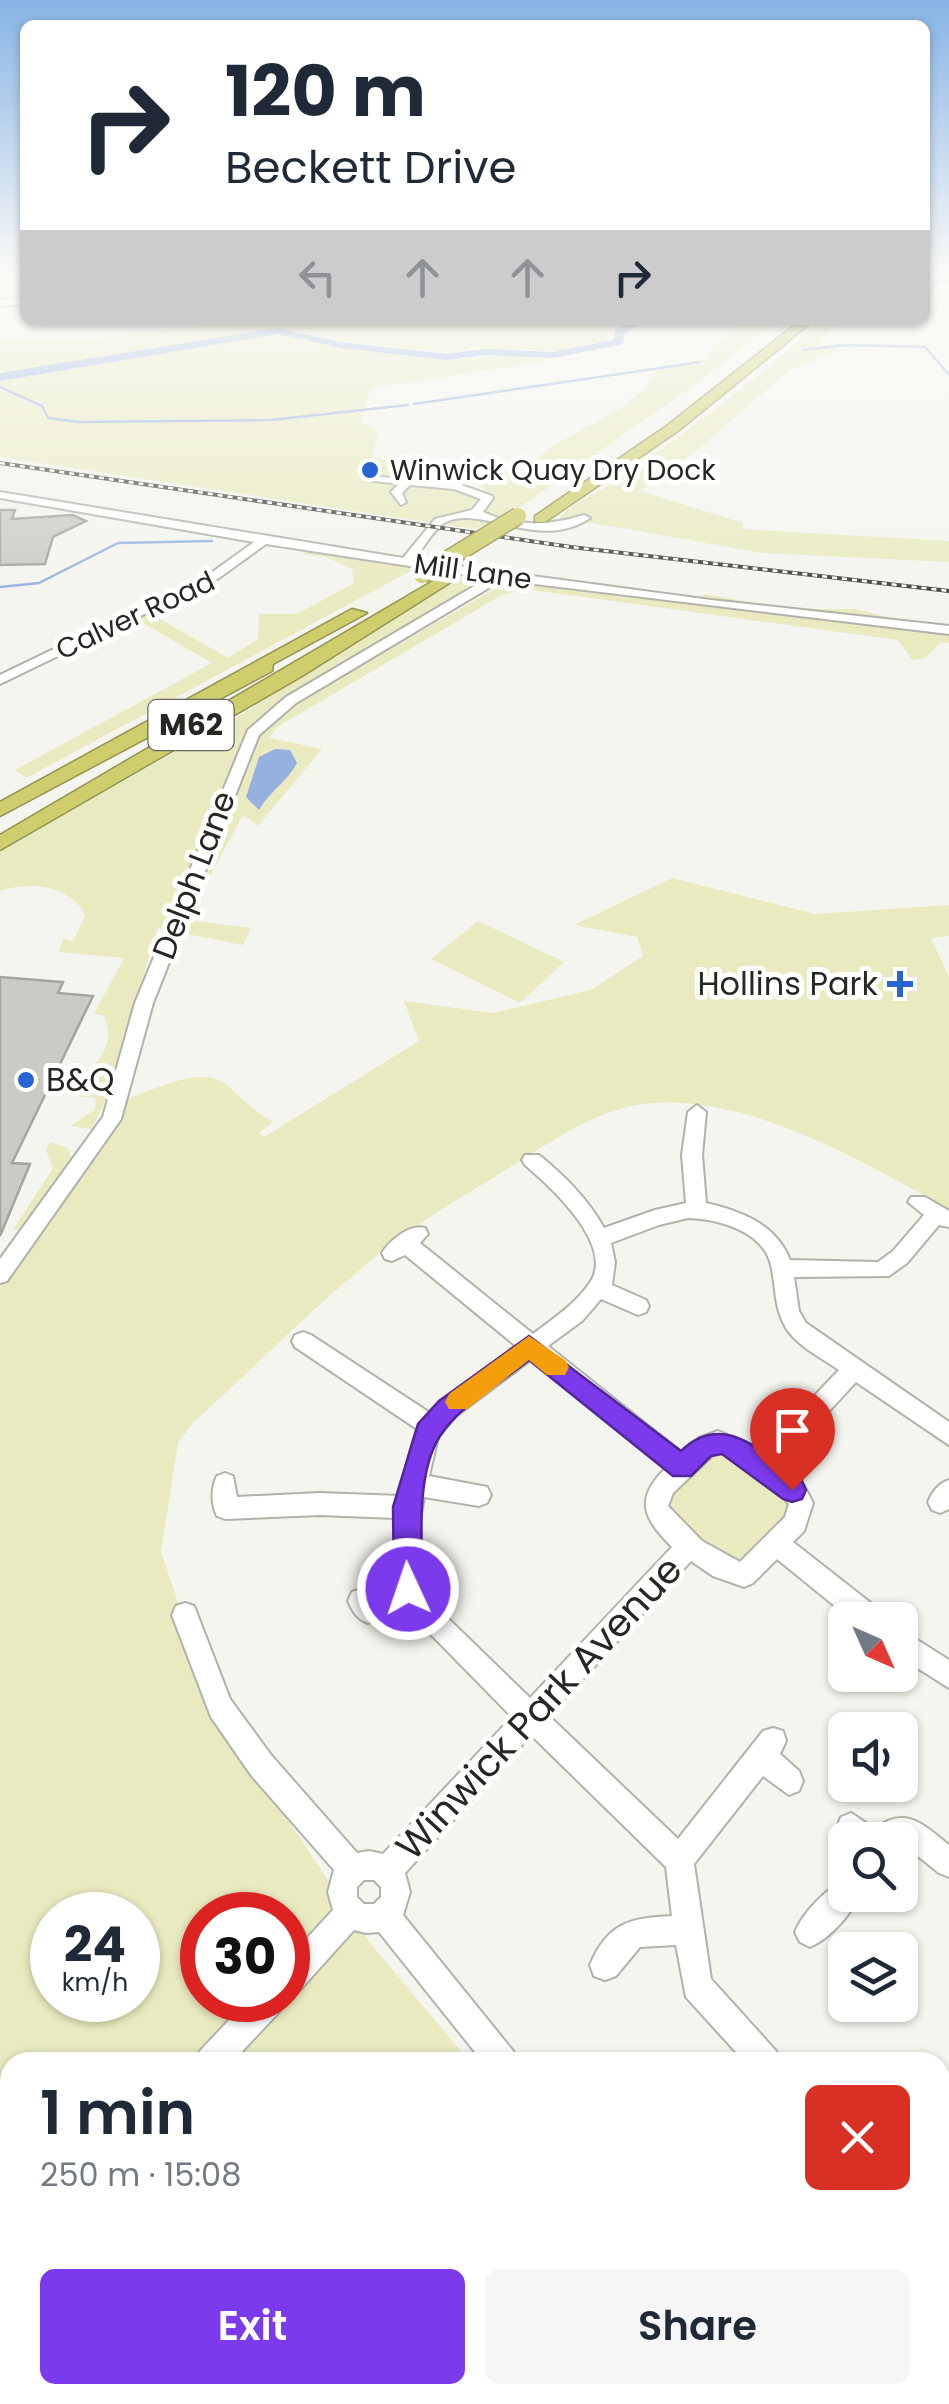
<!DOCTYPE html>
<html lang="en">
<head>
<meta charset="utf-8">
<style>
	:root { --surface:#fff; --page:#f6f6f7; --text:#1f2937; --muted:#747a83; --accent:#7c3aed }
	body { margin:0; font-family:Poppins,sans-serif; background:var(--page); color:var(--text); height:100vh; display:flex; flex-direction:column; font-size:38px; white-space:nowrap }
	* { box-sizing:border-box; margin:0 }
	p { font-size:32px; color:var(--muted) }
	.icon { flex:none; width:55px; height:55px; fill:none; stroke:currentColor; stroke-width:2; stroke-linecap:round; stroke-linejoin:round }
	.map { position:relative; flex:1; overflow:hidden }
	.details { position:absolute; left:0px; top:2052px; width:950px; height:352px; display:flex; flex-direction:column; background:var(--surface); border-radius:30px 30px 0 0; box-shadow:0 2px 8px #0004 }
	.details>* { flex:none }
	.guide { position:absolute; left:20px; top:20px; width:910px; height:305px; border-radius:15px; box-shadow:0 2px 8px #0004; background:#fff; color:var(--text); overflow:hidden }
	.needle { width:65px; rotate:135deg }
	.buttons { position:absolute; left:828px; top:1602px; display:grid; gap:20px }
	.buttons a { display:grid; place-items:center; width:90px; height:90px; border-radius:15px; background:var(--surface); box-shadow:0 2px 8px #0004; font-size:50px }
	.speed { position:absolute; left:30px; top:1892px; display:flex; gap:20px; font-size:50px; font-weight:700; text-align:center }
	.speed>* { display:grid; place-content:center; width:130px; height:130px; border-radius:50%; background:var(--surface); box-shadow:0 2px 8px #0004; line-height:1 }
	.speed small { font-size:25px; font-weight:400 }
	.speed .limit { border:15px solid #d22; background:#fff; color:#111 }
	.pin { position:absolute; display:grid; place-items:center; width:85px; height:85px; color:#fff; margin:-102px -42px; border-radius:50% 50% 50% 0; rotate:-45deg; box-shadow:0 0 10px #0007 }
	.pin .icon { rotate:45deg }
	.me { position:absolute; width:110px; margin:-55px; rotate:357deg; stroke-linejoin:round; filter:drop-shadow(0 0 8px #0008) }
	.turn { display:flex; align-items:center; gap:35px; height:210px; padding:0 40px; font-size:45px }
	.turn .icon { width:130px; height:130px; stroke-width:2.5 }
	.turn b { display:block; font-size:70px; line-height:85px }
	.lanes { display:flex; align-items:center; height:95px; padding:0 40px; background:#0003; justify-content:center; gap:50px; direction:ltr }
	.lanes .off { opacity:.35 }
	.round { display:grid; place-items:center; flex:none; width:105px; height:105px; border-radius:15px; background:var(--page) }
	.overview { display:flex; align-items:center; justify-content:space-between; height:170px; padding:0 40px }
	h1 { font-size:60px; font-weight:600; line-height:75px }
	.primary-button { display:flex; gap:20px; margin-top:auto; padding:20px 40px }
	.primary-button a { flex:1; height:115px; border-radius:15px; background:var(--accent); color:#fff; font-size:40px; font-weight:600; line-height:115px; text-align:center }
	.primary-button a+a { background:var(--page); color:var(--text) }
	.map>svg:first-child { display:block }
</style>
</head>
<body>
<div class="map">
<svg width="949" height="2404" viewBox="0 0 949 2404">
	<rect width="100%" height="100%" fill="#f4f5ee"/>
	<g fill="#e9eabf" fill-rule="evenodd">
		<path d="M239,320H622L608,331L606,341L557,351L476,348L452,353L345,341L295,330L216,341L278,333L415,357L457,360L520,354L549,361L371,388L361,421L378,433L372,456L486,491L482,486L487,476L525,472C561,427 624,423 655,374L653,369L701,364L709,350L745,320H776L704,378L502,520L472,529L0,457V379L75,368L0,372V338L85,340Z"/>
		<path d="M822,320H841L817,345L840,350L788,371L701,447L640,491L743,523L742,529L949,541V562L763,553L592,523L555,526C562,505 599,493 616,481C687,432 758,379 822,320Z"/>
		<polygon points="310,550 420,566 26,778 15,770 212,663 145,624 108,637 102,633 172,602 176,604 158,618 228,658 258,639 259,614 297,614 354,583 352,569 326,557 301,554"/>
		<path d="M467,573L486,576L487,582L274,708L252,726L239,747C262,741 282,713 303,699L507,582L599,592L627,590L700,601L705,594L789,609H856L899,620L949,625V643H940L925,658L912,660L898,640L525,589L502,595L277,727L269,738L322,749L258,826L243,815L186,920L251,928L243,945L158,928L105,1101L92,1129L71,1126L95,1109L96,1098L74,1096C87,1068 121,1050 103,1015L94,1014L124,958L59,952L63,939L73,941L85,917L82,909C63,884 28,882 0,891V851L249,710Z"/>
		<path d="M672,878L815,914L949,905V936L931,938L949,977V1209C865,1163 755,1097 655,1103C603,1105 555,1139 512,1166C469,1193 424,1218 385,1249C318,1302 257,1365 194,1422L178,1442L161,1552L214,1710L370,1943L470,2062H10V2175L0,2181V1286L99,1149L127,1099C157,1089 204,1062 230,1088C245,1102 255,1111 273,1122L259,1133L264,1137L419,1041L404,1001L493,1013L591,990L643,956L637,937L574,925ZM52,1915H138V2000H52ZM202,1915H288V2000H202Z"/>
		<polygon points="478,921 564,962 520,1003 431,959"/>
		<polygon points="50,1142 68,1148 73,1162 26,1231 13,1230 53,1168 46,1150"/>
		<polygon points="728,1449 787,1494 794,1508 735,1567 667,1516 667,1492 706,1452"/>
		<polygon points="134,2395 747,2395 754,2404 140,2404"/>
	</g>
	<path fill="#96b1e0" d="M275,749L290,750L297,763C287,782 270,791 259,810L246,797L259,757Z"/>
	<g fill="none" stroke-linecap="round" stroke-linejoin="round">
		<g stroke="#96b1e0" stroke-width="2.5">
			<polyline points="803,350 845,345 925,347 949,375"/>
			<polyline points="0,387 42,406 48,418 79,422 271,420 408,405"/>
			<polyline points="414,404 701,362"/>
			<polyline points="0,587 39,583 118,543 212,541"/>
		</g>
		<g fill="#96b1e0" fill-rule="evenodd">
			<polygon points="949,277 949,283 925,285 925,279"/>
			<polygon points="632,320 645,320 625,333 623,344 553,358 485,355 447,360 341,348 278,334 0,381 0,373 278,328 341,342 447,354 485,349 553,352 614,340 616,329"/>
		</g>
	</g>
	<g fill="#cacbc4" stroke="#a3a49d" stroke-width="2.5">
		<polygon points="0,510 15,510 12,519 73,515 86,521 53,537 45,564 0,565"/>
		<polygon points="0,977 63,982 58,993 93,996 12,1163 30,1164 0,1236"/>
	</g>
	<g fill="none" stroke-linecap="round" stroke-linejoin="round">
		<g stroke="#b1b2ab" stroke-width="4">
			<g id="minor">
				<polygon points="25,298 25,304 0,306 0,300"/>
				<path d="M367,476L456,483L492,496L493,498L483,512C516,527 550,526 584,515L590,518C538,553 481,503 444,523C433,530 422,550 414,560L711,600L949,626V634L502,580L296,703L259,735L153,1003L121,1119L7,1281L0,1283V1259L103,1117L135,1003L248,730L286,697L488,578L266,544L219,578L0,684V675L211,573L254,542L0,498V492L403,558L435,519L472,510L481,499L454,489L410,485L402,493L406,502L401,505L391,492L399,484L367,480Z"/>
				<path d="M697,1105L706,1112L702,1155L706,1203C741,1211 776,1224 790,1260L878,1262L893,1251L924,1215L908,1202L911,1197H925L949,1211V1227L939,1225L907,1263L889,1276L794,1277L799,1311L806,1323L949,1422V1445L856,1382L781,1463L804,1486L813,1503L804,1531L793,1542L881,1611L885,1620H852L777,1559L753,1583L744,1587L713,1576L691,1561L549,1716L678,1839L763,1731L773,1728L783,1731L786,1741L780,1754L799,1771L803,1781L799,1791L789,1795L763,1776L694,1864L711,1979L776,2051L780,2062H745L686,1997L676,1945L640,1947L616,1976L605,1980L594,1976L590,1965C608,1922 631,1918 672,1916L666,1867L531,1735L405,1873L410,1892L403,1915L513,2051L518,2062H483L379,1932L366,1933L354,1930L299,1991L288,1995V1959L333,1910L328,1892L334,1870L251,1775L211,1717L172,1615L176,1606L185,1603L194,1606L230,1699L271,1755L357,1853L369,1851L383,1854L512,1717L406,1609L368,1623C357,1619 353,1612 348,1601L352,1592L361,1589L373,1597L396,1588V1518L320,1515L225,1519L217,1516C211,1504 211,1488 217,1476L225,1473L233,1476L237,1497L320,1493L401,1496C403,1475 410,1451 417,1429L295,1347L292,1341L295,1335L303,1332L311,1335L430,1413L440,1402L516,1346L405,1255L392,1261L385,1259L382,1253C390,1240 410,1224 425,1228L428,1234L420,1243L533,1334C554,1318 577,1303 591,1281C614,1244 550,1186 525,1165L522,1160L525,1155H539C565,1176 588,1199 604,1228L655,1210L686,1203L682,1155L688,1112ZM688,1218C719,1219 763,1231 771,1265C776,1286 774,1307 785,1326C795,1345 822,1358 839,1370L763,1450L718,1431L699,1438L681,1452L548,1346L582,1321L601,1299L638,1315L646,1312L649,1306L646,1300L612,1285L615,1262L611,1243L659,1225ZM532,1359L666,1468C634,1499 643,1518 672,1547L530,1698L427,1598C412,1570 418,1527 424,1497L479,1506L487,1503L491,1495L487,1487L429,1476L438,1437L456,1416ZM716,1452C744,1456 772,1482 789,1504L785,1517L740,1562L702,1541L668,1506L673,1493ZM364,1880H374L381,1887V1897L374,1904H364L357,1897V1887Z"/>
				<path d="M949,1480V1509L940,1513L932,1510L928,1502C933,1491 938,1484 949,1480Z"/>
				<polygon points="900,1629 949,1660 949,1688 900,1657"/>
				<path d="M851,1813L875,1829C905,1805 924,1825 949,1845V1877L939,1873L904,1845H900V1840H845L837,1827L841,1817Z"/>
				<path d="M845,1881V1895H859C852,1914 829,1939 810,1947L800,1942L795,1932C803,1913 826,1888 845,1881Z"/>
				<polygon points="248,2000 284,2000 280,2011 232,2062 196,2062 200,2051"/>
				<rect x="940" y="2135" width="9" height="32"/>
				<polygon points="10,2186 10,2218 0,2219 0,2187"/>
				<polygon points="765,2395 805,2395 809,2404 769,2404"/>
			</g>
		</g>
		<g stroke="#939352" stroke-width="4">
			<g id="major">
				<polygon points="25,272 25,276 0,279 0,273"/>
				<polygon points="0,2283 10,2287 10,2340 0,2336"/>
				<polygon points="10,2376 10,2395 79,2395 83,2404 0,2404 0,2385"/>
			</g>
		</g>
		<g stroke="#939352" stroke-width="3">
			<g id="highway">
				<polygon points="801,320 814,320 678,431 545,522 535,522 535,516 668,425"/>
				<polygon points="445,574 453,579 451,582 302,676 0,850 0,835"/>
				<polygon points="352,609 367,613 273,664 272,671 0,816 0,802"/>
			</g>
		</g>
		<use href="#minor" fill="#fff" fill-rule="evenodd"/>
		<use href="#major" fill="#e2e2a7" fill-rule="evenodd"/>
		<use href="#highway" fill="#cece6c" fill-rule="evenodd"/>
		<g stroke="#3e3e3b" stroke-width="4">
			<polyline id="rail" points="0,463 571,547 949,591"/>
		</g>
		<use href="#rail" stroke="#fffffe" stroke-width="2.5" stroke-dasharray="5" stroke-linecap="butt"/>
		<g stroke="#939352" stroke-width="19" stroke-linecap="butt">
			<polyline id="highway-bridge" points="422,575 518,516"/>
		</g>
		<use href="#highway-bridge" stroke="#cece6c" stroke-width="16"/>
	</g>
	<linearGradient id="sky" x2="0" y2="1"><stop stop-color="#87b3e5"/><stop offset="0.45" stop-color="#fafaf7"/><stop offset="1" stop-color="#fafaf7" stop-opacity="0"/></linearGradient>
	<rect width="949" height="608" fill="url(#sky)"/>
	<path fill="#7c3aed" stroke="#51269a" stroke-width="2.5" d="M529,1336L681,1451C724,1409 763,1454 802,1481L806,1490L802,1499L792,1502L783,1499L722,1454L711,1456L691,1476H673L529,1360C501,1383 460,1405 440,1436C415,1475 422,1544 423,1589L419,1599L408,1603L398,1599L394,1589L393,1507L418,1424L439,1401Z"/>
	<polygon fill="#f59e0b" points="529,1336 565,1360 569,1367 565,1375 547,1375 529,1360 467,1409 449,1409 445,1402 449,1394"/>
	<g fill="#2965d2" stroke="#fffffe" stroke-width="4">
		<circle cx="370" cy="470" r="10"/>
		<path d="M895 969h10v10h10v10h-10v10h-10v-10h-10v-10h10z"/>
		<circle cx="26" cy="1080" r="10"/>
	</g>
	<g text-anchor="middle" stroke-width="10" stroke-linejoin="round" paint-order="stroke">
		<g font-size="28" fill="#262623" stroke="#fffffe" text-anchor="start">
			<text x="390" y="480">Winwick Quay Dry Dock</text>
		</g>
		<g font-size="28" fill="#262623" stroke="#fffffe">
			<text transform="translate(473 571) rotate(8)" y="10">Mill Lane</text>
			<text transform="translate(135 615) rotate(-25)" y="10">Calver Road</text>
		</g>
		<rect fill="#fffffe" stroke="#676765" stroke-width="2.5" x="148.5" y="700" width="85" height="50" rx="8"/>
		<g font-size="30" font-weight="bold" fill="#262623">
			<text x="191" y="735">M62</text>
		</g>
		<g font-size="32" fill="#262623" stroke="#fffffe">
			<text transform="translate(194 875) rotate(-69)" y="11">Delph Lane</text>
		</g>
		<g font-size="32" fill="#262623" stroke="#fffffe" text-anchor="end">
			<text x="878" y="995">Hollins Park</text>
			<text x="46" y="1091" text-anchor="start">B&amp;Q</text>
		</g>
		<g font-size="38" fill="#262623" stroke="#fffffe">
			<text transform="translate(539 1708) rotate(-47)" y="13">Winwick Park Avenue</text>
		</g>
	</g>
</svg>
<div class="buttons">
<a><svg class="needle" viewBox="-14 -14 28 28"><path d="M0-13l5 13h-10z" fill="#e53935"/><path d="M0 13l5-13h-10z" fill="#747a83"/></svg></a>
<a><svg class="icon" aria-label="sound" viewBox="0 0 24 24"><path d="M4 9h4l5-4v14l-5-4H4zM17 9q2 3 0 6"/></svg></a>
<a><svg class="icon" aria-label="search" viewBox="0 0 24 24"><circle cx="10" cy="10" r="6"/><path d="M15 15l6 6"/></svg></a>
<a><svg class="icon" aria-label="layers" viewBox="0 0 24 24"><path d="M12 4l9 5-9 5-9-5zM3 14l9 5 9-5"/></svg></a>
</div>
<div class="speed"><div>24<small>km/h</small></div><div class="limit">30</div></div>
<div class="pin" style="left:792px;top:1490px;background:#d93025"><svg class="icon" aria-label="arrive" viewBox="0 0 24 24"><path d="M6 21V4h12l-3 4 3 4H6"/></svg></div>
<svg class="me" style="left:408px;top:1589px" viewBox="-20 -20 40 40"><circle r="17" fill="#7c3aed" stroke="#fff" stroke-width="3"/><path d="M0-11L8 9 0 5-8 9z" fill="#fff"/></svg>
<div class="guide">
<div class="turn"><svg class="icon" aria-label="right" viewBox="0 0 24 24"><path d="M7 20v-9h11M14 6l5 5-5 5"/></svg><div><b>120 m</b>Beckett Drive</div></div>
<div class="lanes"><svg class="icon off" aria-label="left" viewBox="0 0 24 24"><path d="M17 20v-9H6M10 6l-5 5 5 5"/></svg><svg class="icon off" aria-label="ahead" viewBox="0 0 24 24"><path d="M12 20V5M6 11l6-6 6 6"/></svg><svg class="icon off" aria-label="ahead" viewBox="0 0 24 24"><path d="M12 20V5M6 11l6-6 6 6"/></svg><svg class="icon" aria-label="right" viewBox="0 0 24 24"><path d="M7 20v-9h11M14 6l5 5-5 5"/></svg></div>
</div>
<section class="details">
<div class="overview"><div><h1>1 min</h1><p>250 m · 15:08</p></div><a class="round" style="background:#d93025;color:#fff"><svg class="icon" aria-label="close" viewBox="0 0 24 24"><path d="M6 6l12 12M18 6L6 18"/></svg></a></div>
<div class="primary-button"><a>Exit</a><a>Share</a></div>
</section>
</div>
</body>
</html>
